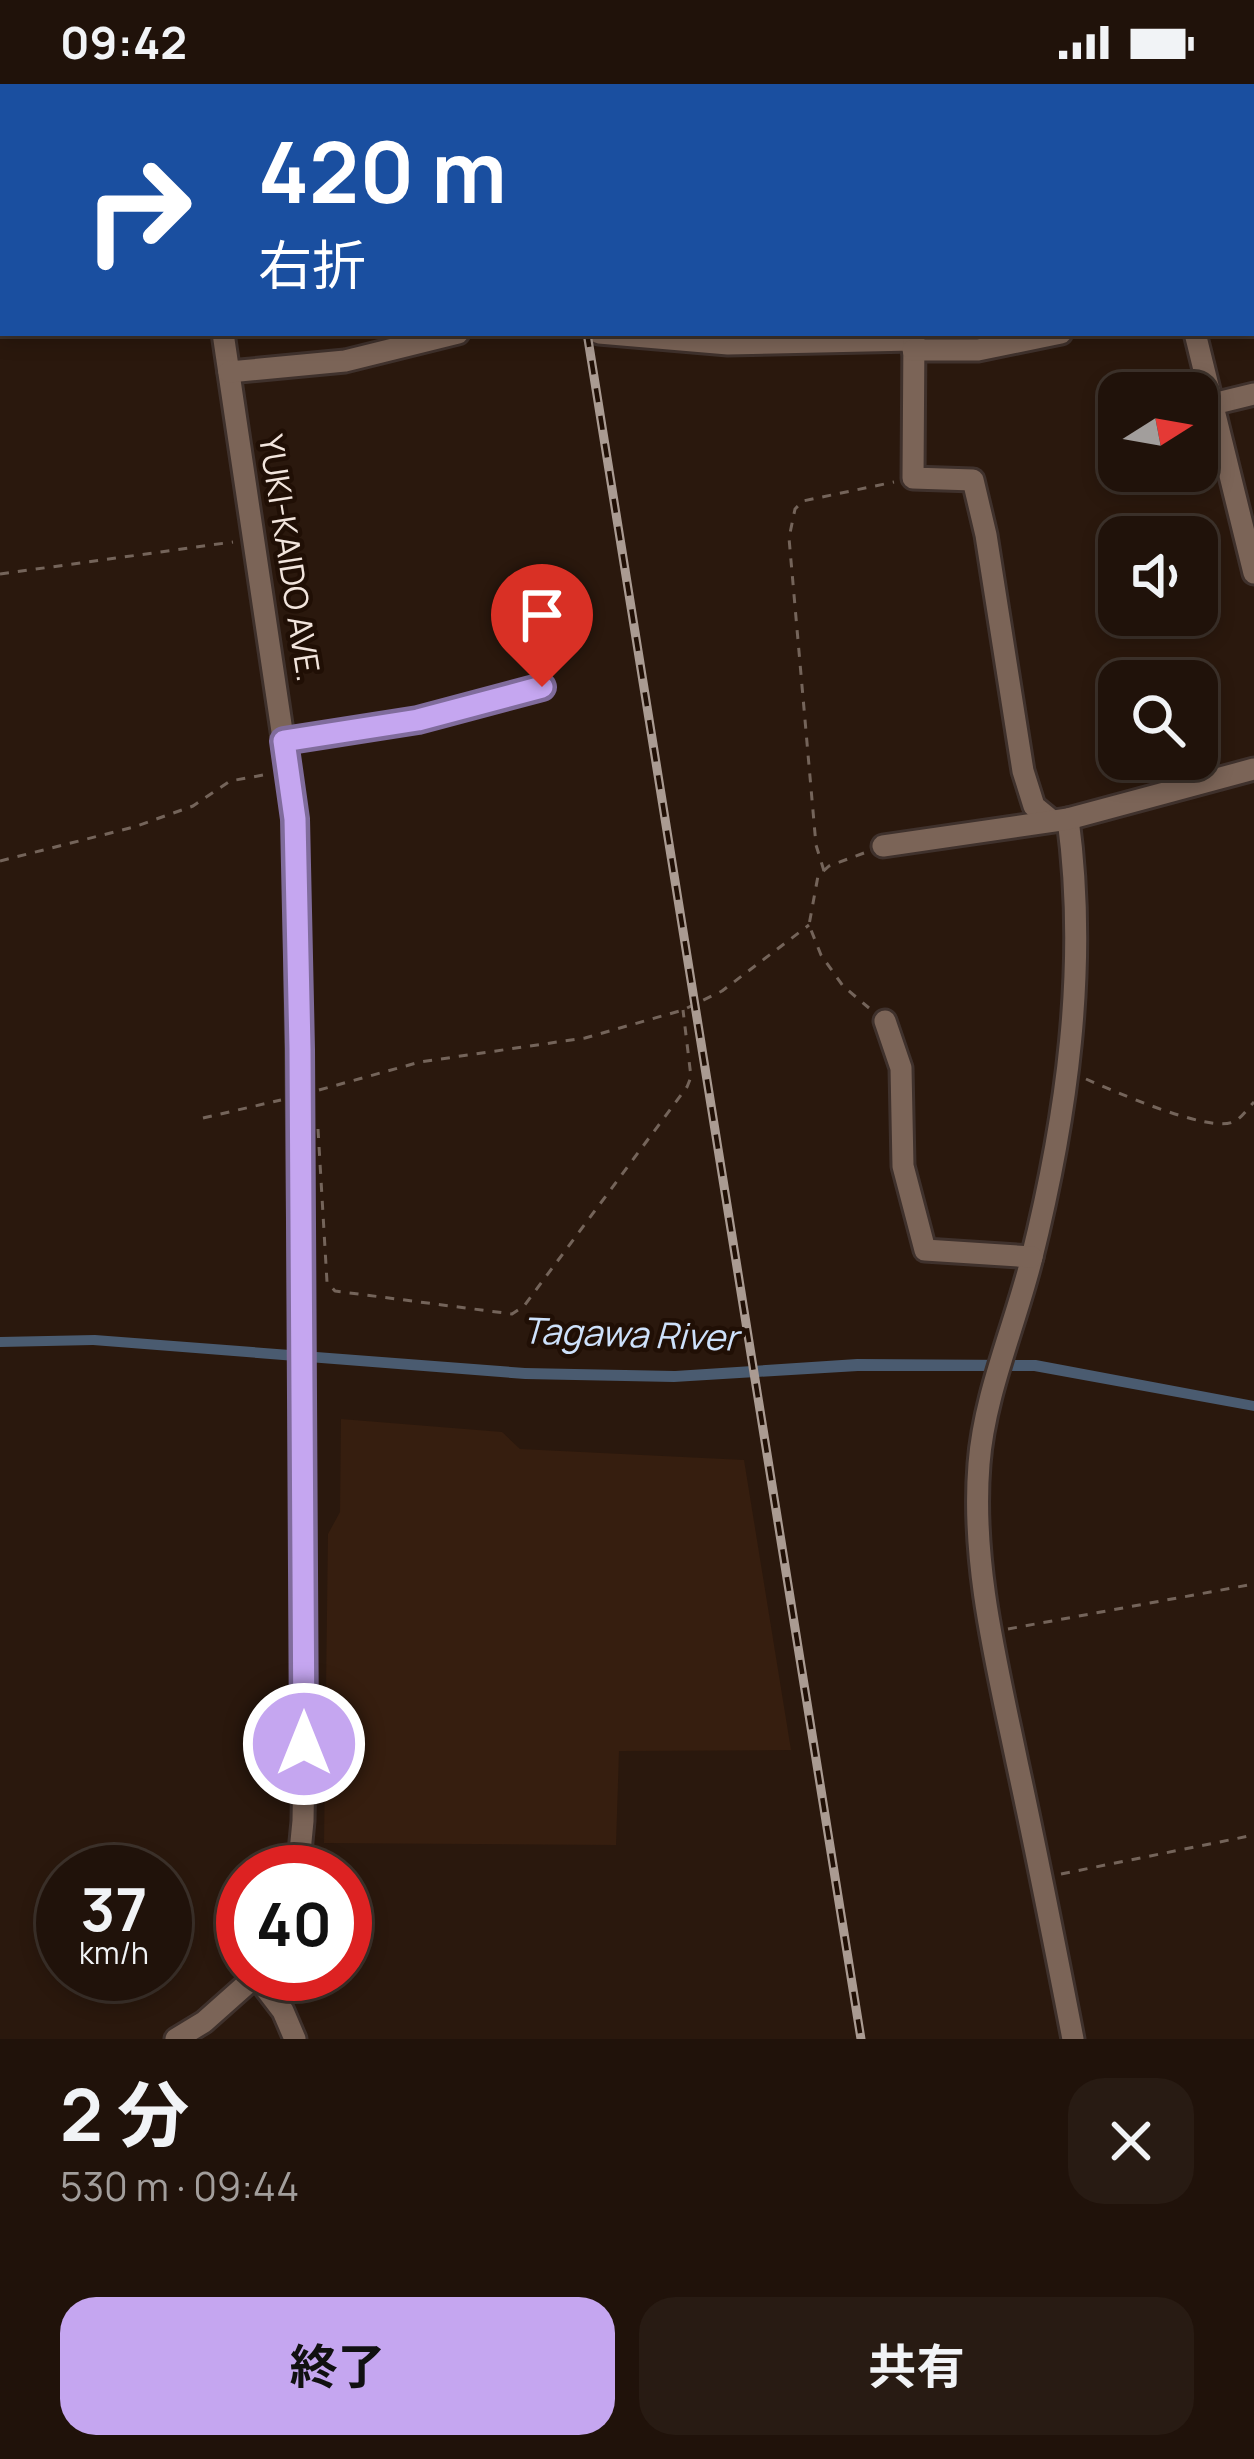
<!DOCTYPE html>
<html lang="ja">
<head>
<meta charset="utf-8">
<style>
	:root { --surface:#20120a; --page:#281b13; --text:#f1f3f6; --muted:#a29e9c; --line:#3d322b; --accent:#c5a6f0 }
	body { margin:0; font-family:Manrope,"Noto Sans JP",sans-serif; background:var(--page); color:var(--text); height:100vh; display:flex; flex-direction:column; font-size:45px; white-space:nowrap }
	* { box-sizing:border-box; margin:0 }
	p { font-size:39px; color:var(--muted) }
	.icon { flex:none; width:66px; height:66px; fill:none; stroke:currentColor; stroke-width:2; stroke-linecap:round; stroke-linejoin:round }
	.map { position:relative; height:1955px; overflow:hidden }
	.drawer { display:flex; flex-direction:column; background:var(--surface); flex:1 }
	.drawer>* { flex:none }
	.banner { position:absolute; left:0px; top:0px; width:1254px; height:252px; box-shadow:0 6px 18px #0003,0 0 0 3px var(--line); background:#1a4fa0; color:#fff; overflow:hidden }
	.needle { width:78px; rotate:79deg }
	.buttons { position:absolute; left:1098px; top:288px; display:grid; gap:24px }
	.buttons a { display:grid; place-items:center; width:120px; height:120px; border-radius:24px; background:var(--surface); box-shadow:0 6px 18px #0003,0 0 0 3px var(--line); font-size:60px }
	.speed { position:absolute; left:36px; top:1761px; display:flex; gap:24px; font-size:60px; font-weight:700; text-align:center }
	.speed>* { display:grid; place-content:center; width:156px; height:156px; border-radius:50%; background:var(--surface); box-shadow:0 6px 18px #0003,0 0 0 3px var(--line); line-height:1 }
	.speed small { font-size:30px; font-weight:400 }
	.speed .limit { border:18px solid #d22; background:#fff; color:#111 }
	.pin { position:absolute; display:grid; place-items:center; width:102px; height:102px; color:#fff; margin:-123px -51px; border-radius:50% 50% 50% 0; rotate:-45deg; box-shadow:0 0 12px #0007 }
	.pin .icon { rotate:45deg }
	.me { position:absolute; width:132px; margin:-66px; rotate:0deg; stroke-linejoin:round; filter:drop-shadow(0 0 9px #0008) }
	.turn { display:flex; align-items:center; gap:42px; height:252px; padding:0 60px; font-size:54px }
	.turn .icon { width:156px; height:156px; stroke-width:2.5 }
	.turn b { display:block; font-size:84px; line-height:102px }
	.round { display:grid; place-items:center; flex:none; width:126px; height:126px; border-radius:36px; background:var(--page) }
	.summary { display:flex; align-items:center; justify-content:space-between; height:204px; padding:0 60px }
	h1 { font-size:72px; font-weight:700; line-height:90px }
	.button { display:flex; gap:24px; margin-top:auto; padding:24px 60px }
	.button a { flex:1; height:138px; border-radius:36px; background:var(--accent); color:#111; font-size:48px; font-weight:700; line-height:138px; text-align:center }
	.button a+a { background:var(--page); color:var(--text) }
	.status { display:flex; justify-content:space-between; align-items:center; height:84px; padding:0 60px; background:var(--surface); direction:ltr }
	.status svg { height:33px; fill:currentColor }
	.map>svg:first-child { display:block }
</style>
</head>
<body>
<div class="status"><b>09:42</b><svg viewBox="0 0 49 12"><path d="M0 12V9h3v3zM5 12V6h3v6zM10 12V3h3v9zM15 12V0h3v12zM26 1h20v11H26zM47 4h2v5h-2z"/></svg></div>
<div class="map">
<svg width="1254" height="1955" viewBox="0 0 1254 1955">
	<rect width="100%" height="100%" fill="#2a180d"/>
	<polygon fill="#361e0f" points="341,1335 502,1348 520,1365 744,1376 791,1666 619,1667 616,1761 324,1759 328,1450 340,1428"/>
	<polygon fill="#4a5b70" points="95,1251 525,1284 675,1287 857,1275 1036,1276 1254,1317 1254,1327 1034,1287 858,1287 674,1298 525,1295 93,1261 0,1263 0,1253"/>
	<g fill="none" stroke-linecap="round" stroke-linejoin="round">
		<g stroke="#3f312c" stroke-width="27">
			<g id="minor">
				<polyline points="184,0 184,3"/>
				<polyline points="915,0 915,3"/>
				<polyline points="1024,0 1026,3"/>
				<polyline points="394,3 394,0"/>
				<polyline points="677,3 679,0"/>
				<polyline points="223,249 295,735 305,1622 303,1737 298,1788"/>
				<polyline points="599,249 728,260 913,256"/>
				<polyline points="914,249 913,394 973,396 986,451 1023,687 1034,722 1051,736"/>
				<polyline points="1195,249 1254,489"/>
				<polyline points="913,266 978,266 1061,249"/>
				<polyline points="229,288 345,277 458,249"/>
				<polyline points="1213,320 1254,310"/>
				<polyline points="284,657 417,636 542,603"/>
				<path d="M1068,735C1088,883 1067,1033 1031,1177C1014,1244 984,1312 979,1380C971,1480 997,1581 1017,1678C1037,1770 1055,1862 1073,1955"/>
				<polyline points="883,762 1068,735 1254,685"/>
				<polyline points="885,937 901,984 903,1082 925,1166 1032,1173"/>
				<polyline points="256,1892 283,1927 295,1955"/>
				<polyline points="176,1955 204,1938 258,1890"/>
			</g>
		</g>
		<g stroke="#74645a" stroke-width="3" stroke-dasharray="9 9" stroke-linecap="butt">
			<polyline points="0,198 3,198"/>
			<polyline points="0,490 233,458"/>
			<polyline points="864,769 829,782 818,792 809,841 821,871 843,902 869,924"/>
			<polyline points="0,777 134,743 193,722 230,697 269,690"/>
			<polyline points="824,787 816,761 789,454 795,425 803,417 894,398"/>
			<path d="M1086,995C1113,1007 1209,1049 1233,1038C1241,1035 1248,1024 1254,1018"/>
			<polyline points="319,1006 420,978 585,954 683,926 722,907 809,841"/>
			<polyline points="203,1034 281,1016"/>
			<polyline points="318,1045 327,1198 335,1207 512,1230 524,1222 687,1003 691,993 683,926"/>
			<polyline points="1008,1545 1254,1500"/>
			<polyline points="1061,1790 1254,1751"/>
		</g>
		<use href="#minor" stroke="#7b6457" stroke-width="21"/>
		<g stroke="#aa9b92" stroke-width="9">
			<g id="rail">
				<polyline points="547,0 547,3"/>
				<polyline points="587,249 861,1955"/>
			</g>
		</g>
		<use href="#rail" stroke="#200f05" stroke-width="4.5" stroke-dasharray="14" stroke-linecap="butt"/>
	</g>
	<g fill="none" stroke-linecap="round" stroke-linejoin="round">
		<g stroke="#806c9c" stroke-width="30">
			<polyline id="route" points="304,1660 300,965 295,735 284,657 418,636 542,603"/>
		</g>
		<use href="#route" stroke="#c5a6f0" stroke-width="21"/>
	</g>
	<g text-anchor="middle" stroke-width="9" stroke-linejoin="round" paint-order="stroke">
		<g font-size="33" fill="#f2e5dd" stroke="#200f05">
			<text transform="translate(290 474) rotate(81)" y="12">YUKI-KAIDO AVE.</text>
		</g>
		<g font-size="36" font-style="italic" fill="#cde1fb" stroke="#200f05">
			<text transform="translate(630 1250) rotate(2)" y="13">Tagawa River</text>
		</g>
	</g>
</svg>
<div class="buttons">
<a><svg class="needle" viewBox="-14 -14 28 28"><path d="M0-13l5 13h-10z" fill="#e53935"/><path d="M0 13l5-13h-10z" fill="#a29e9c"/></svg></a>
<a><svg class="icon" aria-label="sound" viewBox="0 0 24 24"><path d="M4 9h4l5-4v14l-5-4H4zM17 9q2 3 0 6"/></svg></a>
<a><svg class="icon" aria-label="search" viewBox="0 0 24 24"><circle cx="10" cy="10" r="6"/><path d="M15 15l6 6"/></svg></a>
</div>
<div class="speed"><div>37<small>km/h</small></div><div class="limit">40</div></div>
<div class="pin" style="left:542px;top:603px;background:#d93025"><svg class="icon" aria-label="arrive" viewBox="0 0 24 24"><path d="M6 21V4h12l-3 4 3 4H6"/></svg></div>
<svg class="me" style="left:304px;top:1660px" viewBox="-20 -20 40 40"><circle r="17" fill="#c5a6f0" stroke="#fff" stroke-width="3"/><path d="M0-11L8 9 0 5-8 9z" fill="#fff"/></svg>
<div class="banner">
<div class="turn"><svg class="icon" aria-label="right" viewBox="0 0 24 24"><path d="M7 20v-9h11M14 6l5 5-5 5"/></svg><div><b>420 m</b>右折</div></div>
</div>
</div>
<section class="drawer">
<div class="summary"><div><h1>2 分</h1><p>530 m · 09:44</p></div><a class="round"><svg class="icon" aria-label="close" viewBox="0 0 24 24"><path d="M6 6l12 12M18 6L6 18"/></svg></a></div>
<div class="button"><a>終了</a><a>共有</a></div>
</section>
</body>
</html>
